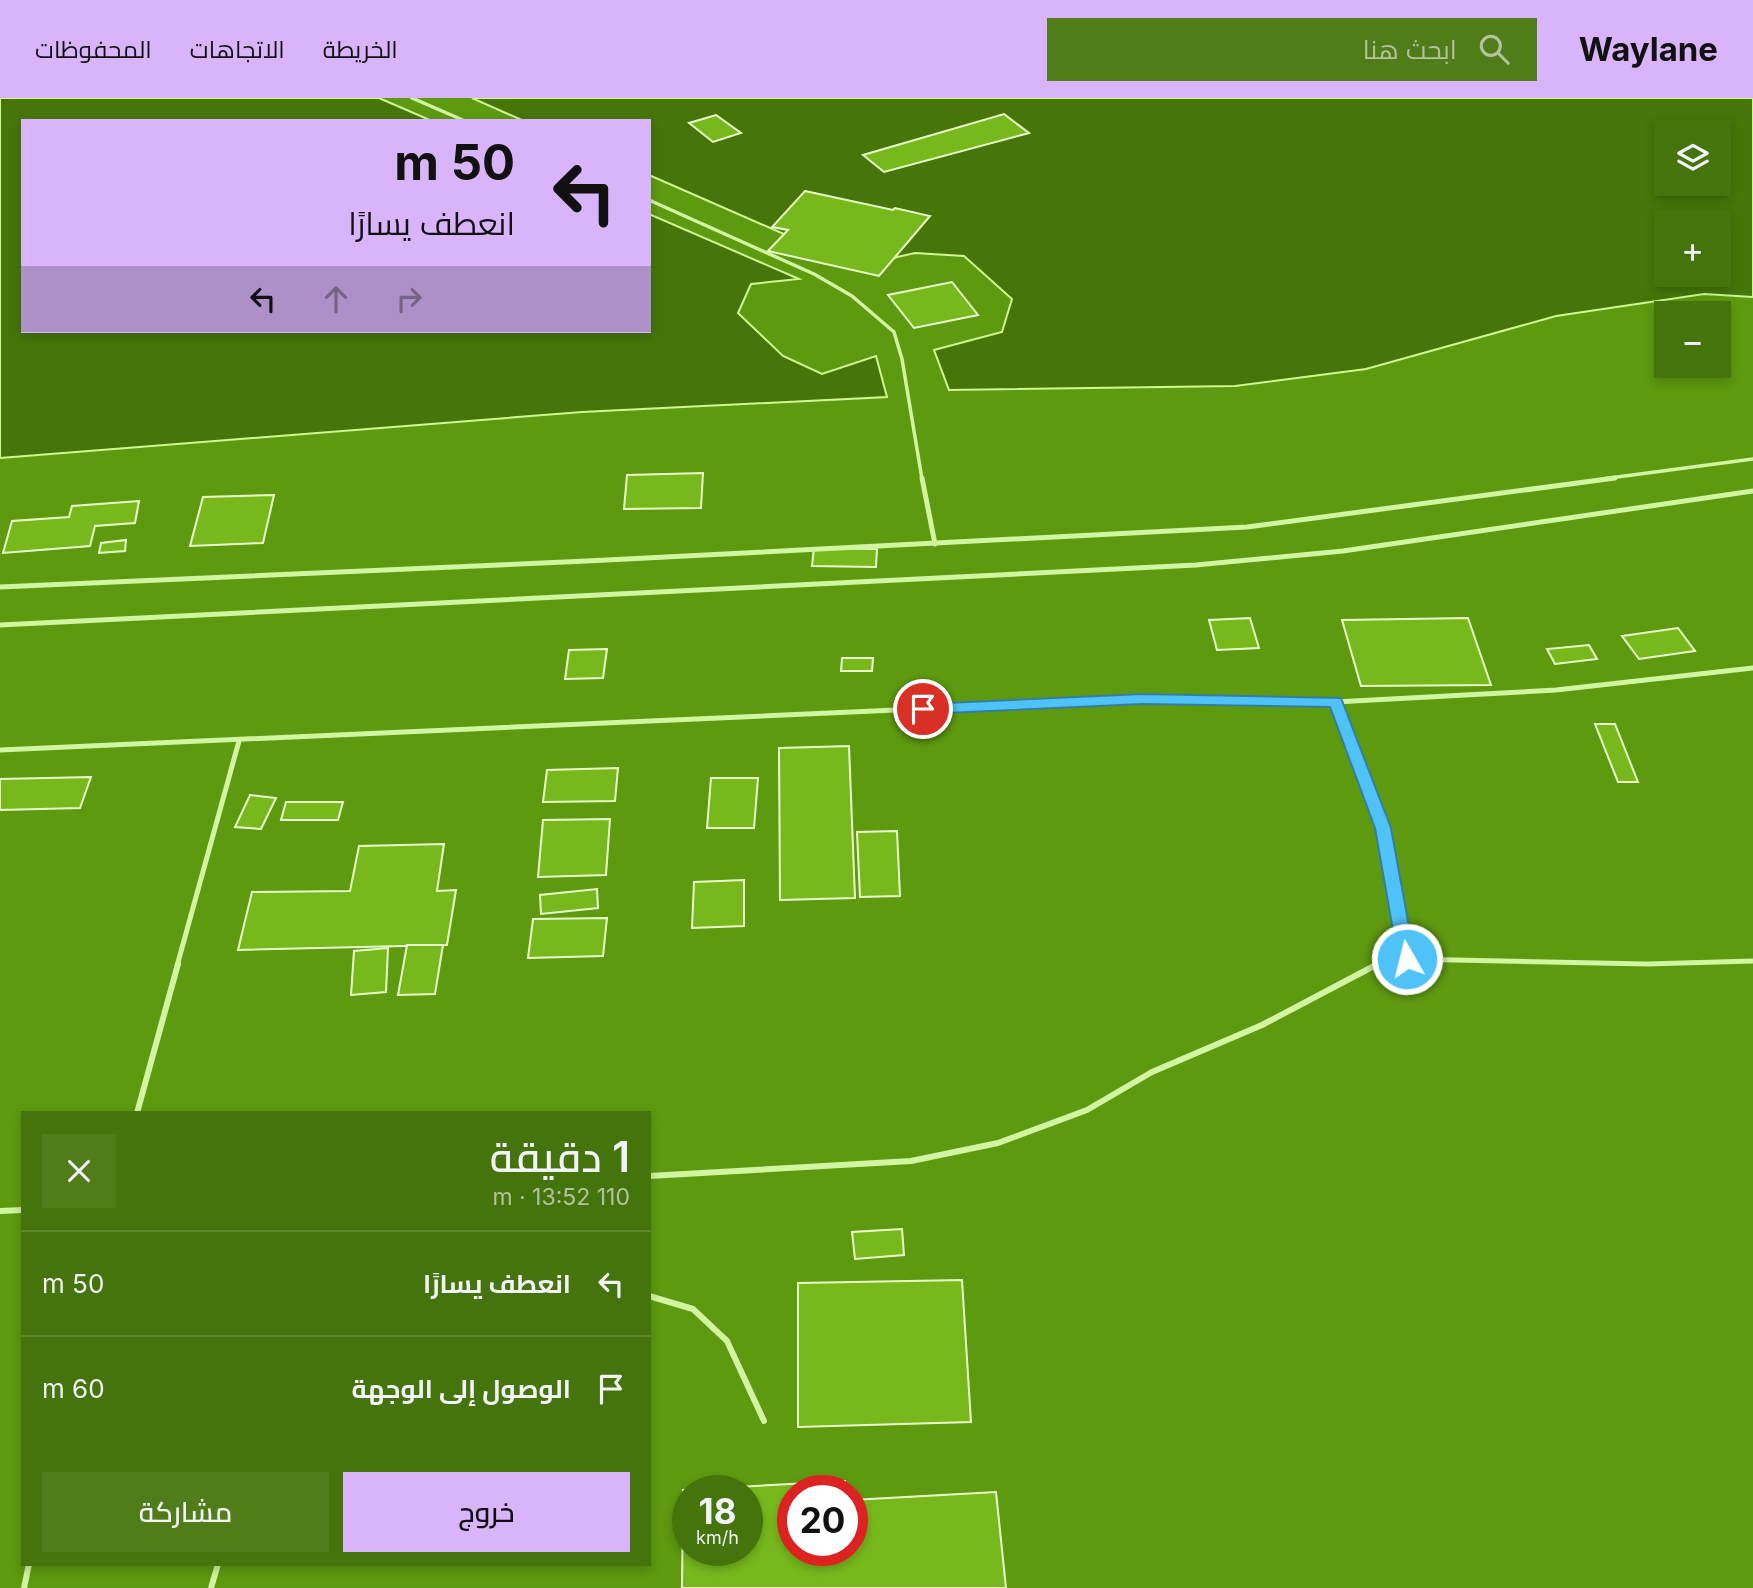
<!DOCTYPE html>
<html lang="ar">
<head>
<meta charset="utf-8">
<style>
	:root { --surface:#46740c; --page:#507c1a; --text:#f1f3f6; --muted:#b0c39d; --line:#5e862d; --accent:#dab4fa }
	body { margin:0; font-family:Inter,Cairo,sans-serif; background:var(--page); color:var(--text); direction:rtl; height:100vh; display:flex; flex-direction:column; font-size:26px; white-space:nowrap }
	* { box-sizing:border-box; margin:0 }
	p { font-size:23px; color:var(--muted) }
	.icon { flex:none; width:38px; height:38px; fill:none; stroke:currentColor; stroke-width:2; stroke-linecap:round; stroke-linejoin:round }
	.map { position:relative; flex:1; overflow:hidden; direction:ltr }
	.panel { position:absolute; left:21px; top:1013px; width:630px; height:455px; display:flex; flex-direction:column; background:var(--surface); border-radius:0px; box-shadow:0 4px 10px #0003; direction:rtl }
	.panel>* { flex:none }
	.hud { position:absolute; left:21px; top:21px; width:630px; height:214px; border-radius:0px; box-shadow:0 4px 10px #0003; direction:rtl; background:#dab4fa; color:#111; overflow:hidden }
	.fabs { position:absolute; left:1654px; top:21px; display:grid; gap:14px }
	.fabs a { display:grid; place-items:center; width:77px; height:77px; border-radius:0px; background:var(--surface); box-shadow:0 4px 10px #0003; font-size:35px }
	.speed { position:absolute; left:672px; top:1377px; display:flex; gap:14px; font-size:35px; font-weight:700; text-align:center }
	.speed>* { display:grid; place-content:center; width:91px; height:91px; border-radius:50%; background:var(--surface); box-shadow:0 4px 10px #0003; line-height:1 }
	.speed small { font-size:18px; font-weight:400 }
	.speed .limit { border:10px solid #d22; background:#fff; color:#111 }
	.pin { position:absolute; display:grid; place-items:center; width:60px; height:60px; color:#fff; margin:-30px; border:4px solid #fff; border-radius:50%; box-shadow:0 2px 7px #0007 }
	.me { position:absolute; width:77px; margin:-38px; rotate:352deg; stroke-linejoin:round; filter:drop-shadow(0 0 5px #0008) }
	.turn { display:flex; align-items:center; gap:24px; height:147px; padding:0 21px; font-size:32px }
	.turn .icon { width:91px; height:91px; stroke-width:2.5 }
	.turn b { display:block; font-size:49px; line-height:60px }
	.lanes { display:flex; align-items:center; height:66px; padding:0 21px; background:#0003; justify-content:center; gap:35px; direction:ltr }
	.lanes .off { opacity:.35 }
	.round { display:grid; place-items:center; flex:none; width:74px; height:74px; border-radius:0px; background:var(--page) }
	.headline { display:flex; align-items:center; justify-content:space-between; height:119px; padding:0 21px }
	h1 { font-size:42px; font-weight:600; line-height:52px }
	.primary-button { display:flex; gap:14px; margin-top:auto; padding:14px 21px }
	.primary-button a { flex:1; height:80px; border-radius:0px; background:var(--accent); color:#111; font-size:28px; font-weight:600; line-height:80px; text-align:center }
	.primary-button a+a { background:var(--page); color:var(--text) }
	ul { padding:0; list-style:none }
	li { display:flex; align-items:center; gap:21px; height:105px; padding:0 21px; border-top:2px solid var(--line) }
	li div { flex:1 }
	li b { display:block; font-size:26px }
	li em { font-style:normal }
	header { display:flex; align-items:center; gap:42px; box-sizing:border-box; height:98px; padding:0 35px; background:var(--accent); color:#111 }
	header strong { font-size:33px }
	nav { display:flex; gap:38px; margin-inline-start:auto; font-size:24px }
	.search { width:490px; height:63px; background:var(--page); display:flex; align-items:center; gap:18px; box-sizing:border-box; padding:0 24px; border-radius:0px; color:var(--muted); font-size:26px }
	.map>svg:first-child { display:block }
</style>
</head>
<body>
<header>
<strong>Waylane</strong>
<div class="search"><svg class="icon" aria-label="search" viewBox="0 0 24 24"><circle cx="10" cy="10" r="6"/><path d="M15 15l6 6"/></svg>ابحث هنا</div>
<nav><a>الخريطة</a><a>الاتجاهات</a><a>المحفوظات</a></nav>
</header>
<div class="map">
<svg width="1753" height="1490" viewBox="0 0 1753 1490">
	<rect width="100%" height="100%" fill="#5e9a10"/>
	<g fill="#467609" stroke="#cff894" stroke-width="2" fill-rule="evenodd">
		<polygon points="0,0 379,0 432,23 23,23 23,233 649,233 649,116 799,181 751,186 738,215 783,258 822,276 876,258 887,299 582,314 0,360"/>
		<path d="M472,0H1753V199L1704,196L1556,218L1366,271L1235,288L949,292L934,252L1002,234L1012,201L964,158L915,155L857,168L649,77V23H524ZM1666,33H1718V86H1666ZM1666,124H1718V177H1666Z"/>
	</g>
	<g fill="#77b91d" stroke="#e9feca" stroke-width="2" fill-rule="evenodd">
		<polygon points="1004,16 1029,35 884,74 863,57"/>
		<polygon points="716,17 741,35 713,44 689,25"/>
		<polygon points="805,93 893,112 895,110 930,118 879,178 768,153 788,132 772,129"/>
		<polygon points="952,184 978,217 914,230 888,197"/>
		<polygon points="703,375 701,410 624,411 627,377"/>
		<polygon points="274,397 263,445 190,448 203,399"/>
		<polygon points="139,403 135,425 95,428 90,448 3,455 12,423 69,419 72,408"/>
		<polygon points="126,442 125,453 99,455 101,445"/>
		<polygon points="814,450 877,451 876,469 812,468"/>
		<polygon points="1250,520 1259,550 1217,552 1209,522"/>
		<polygon points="1468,520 1491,587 1361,588 1342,522"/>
		<polygon points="1678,530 1695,553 1639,561 1622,538"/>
		<polygon points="1589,547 1597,561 1555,566 1547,551"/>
		<polygon points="607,551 603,580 565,581 569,552"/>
		<polygon points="842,560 873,560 872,573 841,573"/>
		<polygon points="1595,626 1615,626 1638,684 1618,684"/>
		<polygon points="849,648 855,800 780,802 779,650"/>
		<polygon points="618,670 615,703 543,704 547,672"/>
		<polygon points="91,679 80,710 0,712 0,681"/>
		<polygon points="711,680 758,680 754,730 707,730"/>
		<polygon points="250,697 276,700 261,731 235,729"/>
		<polygon points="286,704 343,704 338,722 281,722"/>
		<polygon points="610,721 606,777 538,779 543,722"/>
		<polygon points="897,733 900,798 860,799 857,734"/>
		<polygon points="444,746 437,793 456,792 447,847 238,852 252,794 350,793 359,748"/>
		<polygon points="744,782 744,828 692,830 694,784"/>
		<polygon points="597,791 598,810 541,816 540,797"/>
		<polygon points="607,820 603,858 528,860 533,821"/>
		<polygon points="407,847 443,847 435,896 398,897"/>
		<polygon points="388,850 386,894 351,897 354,853"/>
		<polygon points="902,1131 904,1157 855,1161 852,1134"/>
		<polygon points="962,1182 971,1324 798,1329 798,1185"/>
		<path d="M845,1383L846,1393H793V1452H852V1402L996,1394L1006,1490H682L683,1392ZM688,1393H747V1452H688Z"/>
	</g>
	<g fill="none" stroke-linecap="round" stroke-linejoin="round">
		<g stroke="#d2f5a2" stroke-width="3.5">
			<polyline points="412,0 465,23"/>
			<polyline points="649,102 814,176 852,198 894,234 902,261 922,381"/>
			<polyline points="1602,381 1753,361"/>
		</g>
		<g stroke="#d2f5a2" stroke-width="5">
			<polyline points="922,380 935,446"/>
			<polyline points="0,489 587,463 1247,429 1615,380"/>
			<polyline points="0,527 1196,467 1343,453 1753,393"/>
			<polyline points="1335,604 1383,730 1407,861 1374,868"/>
			<polyline points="0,652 1142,601 1335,604 1556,592 1753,570"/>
			<polyline points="1407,861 1647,866 1753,863"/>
			<polyline points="177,868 239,643"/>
		</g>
		<g stroke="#d2f5a2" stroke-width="6">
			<polyline points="137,1015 178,866"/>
			<polyline points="649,1078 911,1063 998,1045 1087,1012 1152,974 1262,927 1374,868 1382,866"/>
			<polyline points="0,1113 23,1112"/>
			<polyline points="649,1198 693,1211 727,1243 764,1323"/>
			<polyline points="24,1490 29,1466"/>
			<polyline points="211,1490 218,1466"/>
		</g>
	</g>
	<polygon fill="#4fc3f7" stroke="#337fa1" stroke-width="2" points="1142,596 1341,600 1391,730 1415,861 1413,865 1401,865 1398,861 1375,730 1330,609 1142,606 923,616 916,611 923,606"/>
</svg>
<div class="fabs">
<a><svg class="icon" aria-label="layers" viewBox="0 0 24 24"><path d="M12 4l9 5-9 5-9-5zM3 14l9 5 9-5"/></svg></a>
<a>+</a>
<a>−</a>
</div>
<div class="speed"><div>18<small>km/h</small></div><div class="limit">20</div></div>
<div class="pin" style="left:923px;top:611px;background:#d93025"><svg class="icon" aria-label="arrive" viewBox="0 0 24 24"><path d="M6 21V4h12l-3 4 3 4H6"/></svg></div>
<svg class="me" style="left:1407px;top:861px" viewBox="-20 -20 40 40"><circle r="17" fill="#4fc3f7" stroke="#fff" stroke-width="3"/><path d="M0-11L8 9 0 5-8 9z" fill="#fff"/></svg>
<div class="hud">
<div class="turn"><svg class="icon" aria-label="left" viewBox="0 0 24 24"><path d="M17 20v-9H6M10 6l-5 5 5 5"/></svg><div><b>50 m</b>انعطف يسارًا</div></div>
<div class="lanes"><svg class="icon" aria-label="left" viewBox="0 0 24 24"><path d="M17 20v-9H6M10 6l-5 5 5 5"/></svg><svg class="icon off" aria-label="ahead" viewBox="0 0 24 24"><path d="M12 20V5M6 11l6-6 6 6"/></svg><svg class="icon off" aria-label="right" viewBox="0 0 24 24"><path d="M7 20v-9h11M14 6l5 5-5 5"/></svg></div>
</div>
<section class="panel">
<div class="headline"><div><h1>1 دقيقة</h1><p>110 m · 13:52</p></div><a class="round"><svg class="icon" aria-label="close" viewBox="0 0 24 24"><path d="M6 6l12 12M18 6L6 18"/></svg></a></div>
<ul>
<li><svg class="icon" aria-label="left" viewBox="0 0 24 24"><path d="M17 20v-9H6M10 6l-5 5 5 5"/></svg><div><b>انعطف يسارًا</b></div><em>50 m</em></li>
<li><svg class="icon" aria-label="arrive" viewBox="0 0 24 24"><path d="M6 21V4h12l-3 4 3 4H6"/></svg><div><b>الوصول إلى الوجهة</b></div><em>60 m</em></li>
</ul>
<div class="primary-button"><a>خروج</a><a>مشاركة</a></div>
</section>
</div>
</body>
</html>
